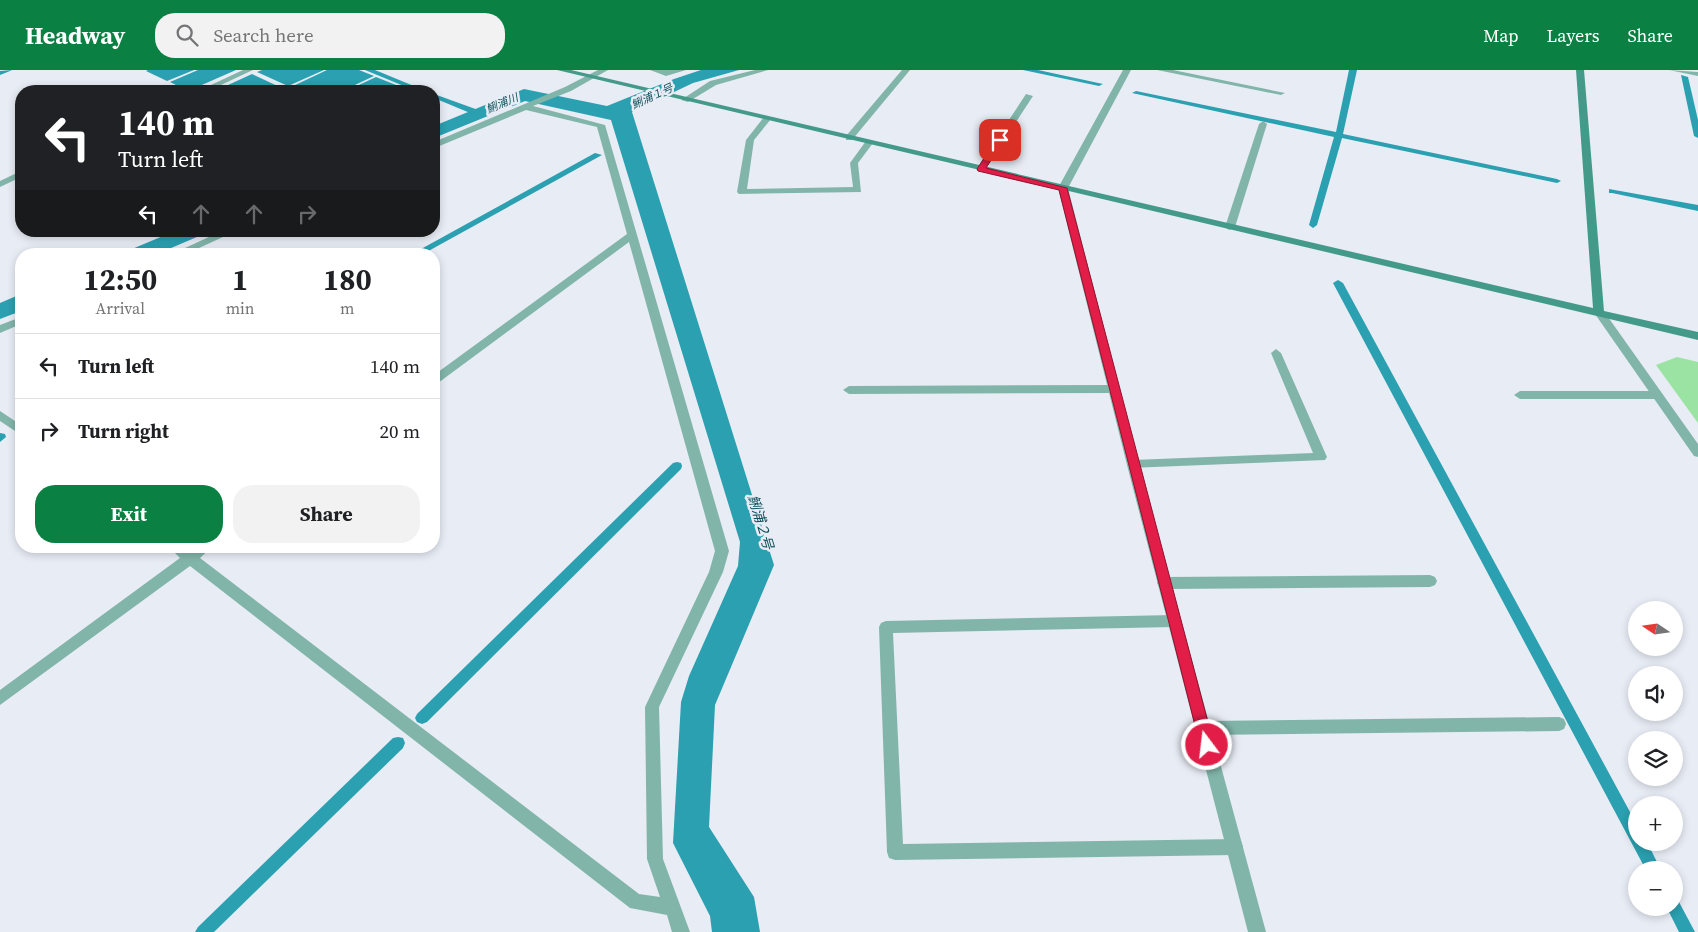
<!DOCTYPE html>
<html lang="en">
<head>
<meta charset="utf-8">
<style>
	:root { --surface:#fff; --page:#f2f2f2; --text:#202124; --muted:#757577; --line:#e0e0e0; --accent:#0b8043 }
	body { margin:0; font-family:"Source Serif 4","Noto Sans JP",serif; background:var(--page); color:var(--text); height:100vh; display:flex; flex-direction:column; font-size:19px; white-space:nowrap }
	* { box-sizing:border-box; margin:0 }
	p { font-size:16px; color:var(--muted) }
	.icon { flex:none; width:28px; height:28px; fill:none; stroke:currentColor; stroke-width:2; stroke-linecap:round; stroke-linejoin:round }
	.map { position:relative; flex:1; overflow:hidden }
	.side { position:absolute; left:15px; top:178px; width:425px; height:305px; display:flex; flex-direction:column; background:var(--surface); border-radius:20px; box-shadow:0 2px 8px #0003 }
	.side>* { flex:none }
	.banner { position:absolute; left:15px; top:15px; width:425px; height:152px; border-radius:20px; box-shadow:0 2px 8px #0003; background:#202124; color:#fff; overflow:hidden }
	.needle { width:32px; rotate:283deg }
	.controls { position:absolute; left:1628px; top:531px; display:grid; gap:10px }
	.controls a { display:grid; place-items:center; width:55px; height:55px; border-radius:50%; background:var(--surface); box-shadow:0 2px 8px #0003; font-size:25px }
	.pin { position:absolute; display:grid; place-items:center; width:42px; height:42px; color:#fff; margin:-21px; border-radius:10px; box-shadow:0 2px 8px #0006 }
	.me { position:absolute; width:55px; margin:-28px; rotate:345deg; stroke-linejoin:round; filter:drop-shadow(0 0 4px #0008) }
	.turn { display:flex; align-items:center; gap:18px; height:105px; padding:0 20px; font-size:22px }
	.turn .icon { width:65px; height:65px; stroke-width:2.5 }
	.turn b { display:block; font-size:35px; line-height:42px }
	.lanes { display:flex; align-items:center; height:48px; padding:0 20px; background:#0003; justify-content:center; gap:25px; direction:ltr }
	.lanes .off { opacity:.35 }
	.eta { display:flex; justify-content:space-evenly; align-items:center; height:85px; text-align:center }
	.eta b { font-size:30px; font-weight:700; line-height:35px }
	.cta { display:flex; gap:10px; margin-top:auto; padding:10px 20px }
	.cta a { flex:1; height:58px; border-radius:20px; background:var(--accent); color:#fff; font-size:20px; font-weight:700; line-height:58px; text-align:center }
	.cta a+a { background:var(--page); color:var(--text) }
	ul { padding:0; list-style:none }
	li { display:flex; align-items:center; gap:15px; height:65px; padding:0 20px; border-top:1px solid var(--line) }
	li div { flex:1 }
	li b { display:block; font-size:19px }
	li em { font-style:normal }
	header { display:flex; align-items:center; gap:30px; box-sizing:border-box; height:70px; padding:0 25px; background:var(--accent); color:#fff }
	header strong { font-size:24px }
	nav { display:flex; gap:28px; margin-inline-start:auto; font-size:18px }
	.search { width:350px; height:45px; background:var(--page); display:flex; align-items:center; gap:12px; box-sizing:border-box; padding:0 18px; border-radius:20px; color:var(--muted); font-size:19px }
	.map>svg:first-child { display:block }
</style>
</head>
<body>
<header>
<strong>Headway</strong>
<div class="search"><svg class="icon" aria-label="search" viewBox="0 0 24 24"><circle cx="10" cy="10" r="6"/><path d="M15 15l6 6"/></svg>Search here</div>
<nav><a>Map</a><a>Layers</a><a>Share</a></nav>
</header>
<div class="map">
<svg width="1698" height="862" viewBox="0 0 1698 862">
	<rect width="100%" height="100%" fill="#e8ecf5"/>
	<polygon fill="#9ae3a2" points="1677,287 1698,292 1698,353 1656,295"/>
	<g fill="#2aa0b0">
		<polygon points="148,0 194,0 167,11 146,1"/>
		<polygon points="198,0 236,0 188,21 170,12"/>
		<polygon points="262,0 324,0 288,16 257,2"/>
		<polygon points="327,0 359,0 374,6 342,21 301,21 291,17"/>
		<polygon points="701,0 739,0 693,13 632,42 774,495 715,635 709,757 754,827 760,862 712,862 710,846 673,773 681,632 689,606 738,496 740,472 611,50 525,31 434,68 434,56 524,19 607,36 674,9"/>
		<polygon points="252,4 284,19 279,21 215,21"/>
		<polygon points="376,7 411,21 346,21"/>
		<polygon points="175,161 211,161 157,184 120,184"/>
		<polygon points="21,224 21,241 0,249 0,233"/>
	</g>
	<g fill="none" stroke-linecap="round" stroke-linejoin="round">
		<g fill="#2aa0b0" fill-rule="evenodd">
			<polygon points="12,0 10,1 0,5 0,1"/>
			<polygon points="365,0 375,0 426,21 416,21"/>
			<polygon points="1023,0 1038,0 1103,14 1099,16"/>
			<polygon points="1349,0 1357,0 1343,64 1557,109 1561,111 1557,113 1342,68 1317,155 1313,158 1309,155 1334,67 1132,23 1136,21 1336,62"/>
			<polygon points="1681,5 1688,7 1698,50 1698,68 1694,66"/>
			<polygon points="434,24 481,41 482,43 475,45 434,28"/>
			<polygon points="595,83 602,85 423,184 412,184"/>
			<polygon points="1609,119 1698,135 1698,141 1612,123 1609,123"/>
			<polygon points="1338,210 1343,213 1636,753 1636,772 1647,772 1661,800 1646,800 1333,213"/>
			<polygon points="0,363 5,364 6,367 0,372"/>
			<polygon points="677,392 681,393 682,396 681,399 427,652 422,654 417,652 415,648 417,644 673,393"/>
			<polygon points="398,667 403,668 405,673 403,678 214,862 195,862 198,857 393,668"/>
			<polygon points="1674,829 1679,832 1695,862 1679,862 1667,838 1674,838"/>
		</g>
		<g fill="#82b5aa" fill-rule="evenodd">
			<polygon points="902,0 910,0 852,70 846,70 846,66"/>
			<polygon points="1157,0 1173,0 1285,23 1281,25"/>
			<polygon points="1026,24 1033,26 984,101 978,101 977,99"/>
			<polygon points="764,47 771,49 754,70 747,119 853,117 850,93 866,71 869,70 873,73 858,93 861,122 739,124 737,122 746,70"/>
			<polygon points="1263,51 1267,54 1235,157 1230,160 1227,159 1225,157 1259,54"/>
			<polygon points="1276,279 1281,283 1327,387 1325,390 1129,398 1127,395 1129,392 1133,390 1313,383 1271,283"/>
			<polygon points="1113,315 1119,319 1113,323 849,324 843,320 849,316"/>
			<polygon points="1520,321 1657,321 1663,325 1657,329 1520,329 1514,325"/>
			<polygon points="1430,505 1435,507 1437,511 1435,515 1430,517 1164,519 1159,517 1157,513 1159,509 1164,507"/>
			<polygon points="1174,545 1179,547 1181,551 1179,555 1174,557 893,563 903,774 1235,769 1241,771 1243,777 1241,783 1235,785 895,790 889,788 887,782 879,557 881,553 886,551"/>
			<polygon points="1559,647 1564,649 1566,654 1564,659 1559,661 1203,665 1198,663 1196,658 1198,653 1203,651"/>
		</g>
		<g fill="#82b5aa" fill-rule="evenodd">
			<polygon points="243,0 253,0 208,21 198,21"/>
			<polygon points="598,0 608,0 571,21 533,36 605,55 729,481 723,502 659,637 663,789 690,862 672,862 667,845 630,838 190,496 0,635 0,620 180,488 168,476 184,476 190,481 197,476 213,476 200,488 639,824 660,827 647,789 645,637 709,502 715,481 629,172 438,313 434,314 434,305 627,164 597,57 526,40 437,77 434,78 434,72 565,17"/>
			<polygon points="650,0 686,0 666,6"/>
			<polygon points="755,0 768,0 716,15 688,32 681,30 710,11"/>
			<polygon points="1123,0 1131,0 1068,118 1139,395 1266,862 1248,862 1127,395 1058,118"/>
			<polygon points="1669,0 1698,2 1698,6"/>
			<polygon points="21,101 21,107 0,117 0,111"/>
			<polygon points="222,161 236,161 186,184 172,184"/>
			<polygon points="1599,239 1603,240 1698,374 1698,387 1694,386 1595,244 1594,242"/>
			<polygon points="21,247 21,254 0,263 0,255"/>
			<polygon points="0,341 21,355 21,365 0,351"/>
		</g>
		<polygon fill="#449a89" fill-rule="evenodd" points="557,0 571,0 1593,238 1576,0 1584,0 1604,241 1698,262 1698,270"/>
	</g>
	<polygon fill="#e11d48" stroke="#92132f" points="997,68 1004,70 986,98 1067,118 1214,675 1212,679 1207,681 1202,679 1200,675 1059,120 978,101 977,99"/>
	<g text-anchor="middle" stroke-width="5" stroke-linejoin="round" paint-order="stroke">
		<g font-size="11" font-style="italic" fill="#10515a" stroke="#e8ecf5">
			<text transform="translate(652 26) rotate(-25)" y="4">鯏浦１号</text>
			<text transform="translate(502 33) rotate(-23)" y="4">鯏浦川</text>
		</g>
		<g font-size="14" font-style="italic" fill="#10515a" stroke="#e8ecf5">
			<text transform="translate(761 452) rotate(73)" y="5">鯏浦２号</text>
		</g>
	</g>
</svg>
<div class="controls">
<a><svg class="needle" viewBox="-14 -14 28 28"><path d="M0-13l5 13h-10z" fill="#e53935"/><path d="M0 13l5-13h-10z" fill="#757577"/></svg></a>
<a><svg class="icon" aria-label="sound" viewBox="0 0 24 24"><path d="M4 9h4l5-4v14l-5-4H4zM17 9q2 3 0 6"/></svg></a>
<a><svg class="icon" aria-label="layers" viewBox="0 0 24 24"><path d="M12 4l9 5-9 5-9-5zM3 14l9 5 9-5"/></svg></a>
<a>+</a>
<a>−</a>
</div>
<div class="pin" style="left:1000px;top:70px;background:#d93025"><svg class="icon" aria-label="arrive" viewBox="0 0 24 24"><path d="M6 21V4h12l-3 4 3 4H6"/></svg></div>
<svg class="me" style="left:1207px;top:675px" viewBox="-20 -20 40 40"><circle r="17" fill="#e11d48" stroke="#fff" stroke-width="3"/><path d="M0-11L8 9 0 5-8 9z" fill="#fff"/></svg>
<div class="banner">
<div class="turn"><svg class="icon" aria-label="left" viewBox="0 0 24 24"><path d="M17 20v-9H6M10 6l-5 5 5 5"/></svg><div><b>140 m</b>Turn left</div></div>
<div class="lanes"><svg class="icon" aria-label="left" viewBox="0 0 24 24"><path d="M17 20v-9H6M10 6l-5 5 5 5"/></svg><svg class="icon off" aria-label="ahead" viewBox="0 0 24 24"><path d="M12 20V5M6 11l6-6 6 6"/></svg><svg class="icon off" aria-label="ahead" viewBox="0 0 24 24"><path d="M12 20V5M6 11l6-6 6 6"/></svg><svg class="icon off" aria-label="right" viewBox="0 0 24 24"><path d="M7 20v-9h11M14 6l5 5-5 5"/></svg></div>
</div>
<section class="side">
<div class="eta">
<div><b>12:50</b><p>Arrival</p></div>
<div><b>1</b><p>min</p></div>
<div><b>180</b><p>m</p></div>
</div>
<ul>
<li><svg class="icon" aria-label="left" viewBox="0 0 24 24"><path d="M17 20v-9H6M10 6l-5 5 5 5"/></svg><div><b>Turn left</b></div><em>140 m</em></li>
<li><svg class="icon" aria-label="right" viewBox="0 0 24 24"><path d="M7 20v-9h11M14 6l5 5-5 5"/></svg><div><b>Turn right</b></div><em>20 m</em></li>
</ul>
<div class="cta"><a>Exit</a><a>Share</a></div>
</section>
</div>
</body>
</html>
